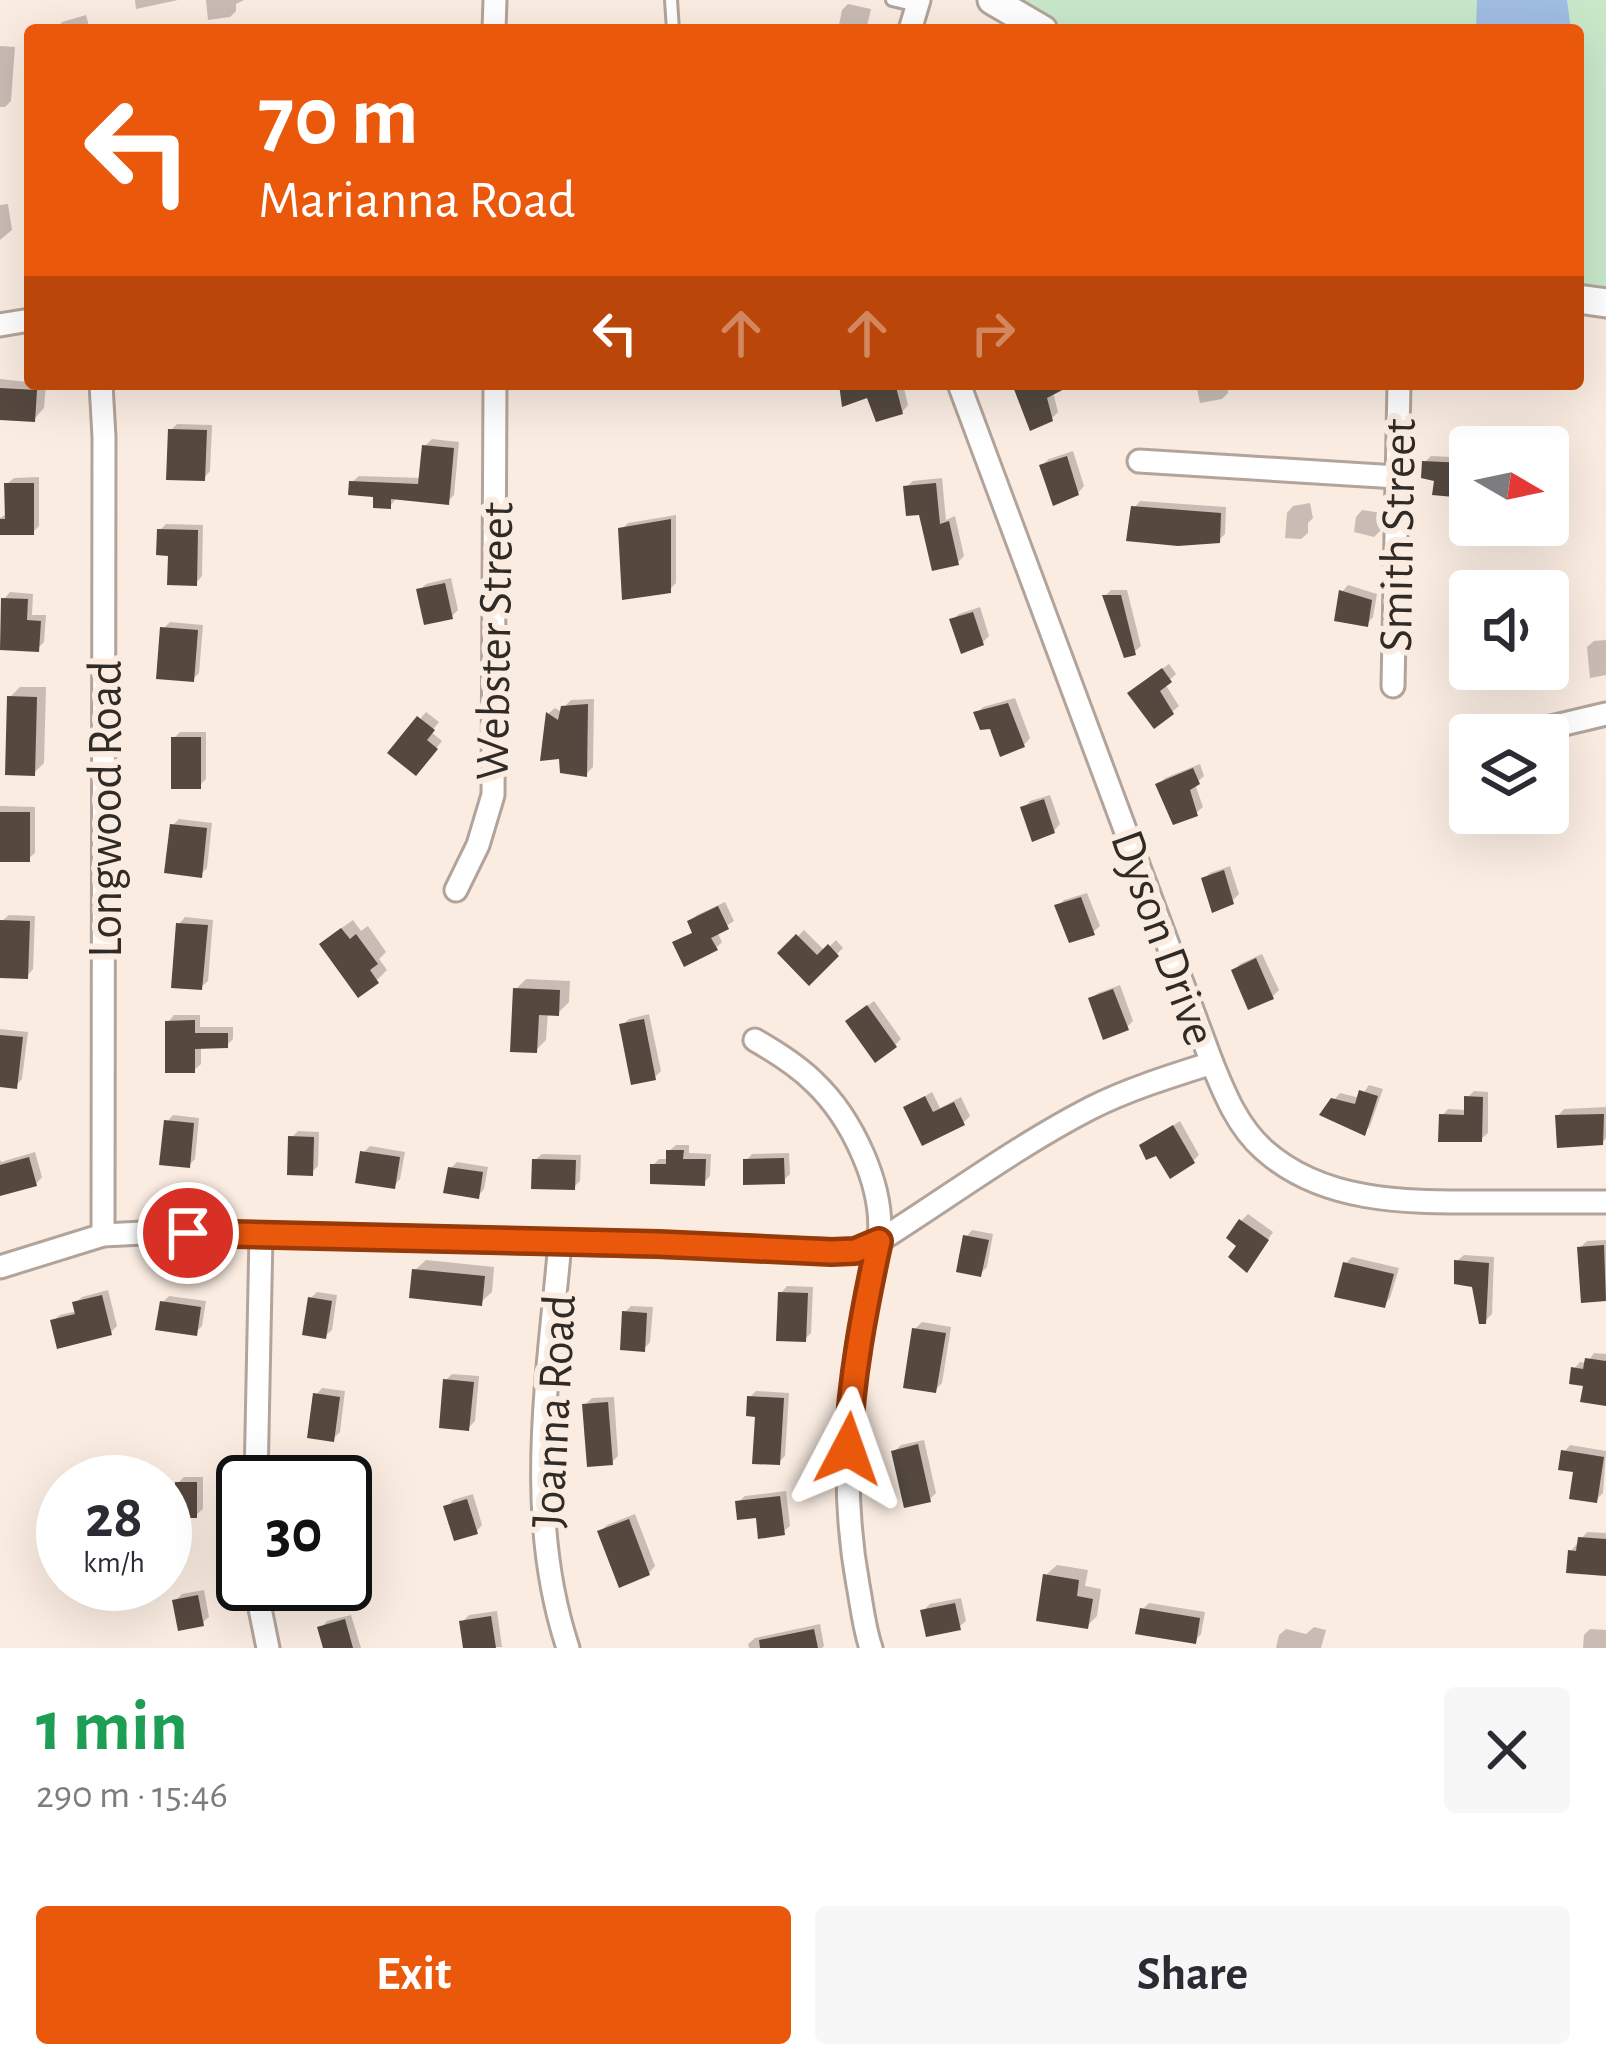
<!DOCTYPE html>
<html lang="en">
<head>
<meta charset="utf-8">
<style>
	:root { --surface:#fff; --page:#f7f7f7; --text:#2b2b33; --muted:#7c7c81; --accent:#ea580c }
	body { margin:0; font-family:"Alegreya Sans",sans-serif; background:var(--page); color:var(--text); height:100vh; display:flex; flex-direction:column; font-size:45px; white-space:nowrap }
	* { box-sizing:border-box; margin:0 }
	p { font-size:39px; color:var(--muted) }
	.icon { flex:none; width:66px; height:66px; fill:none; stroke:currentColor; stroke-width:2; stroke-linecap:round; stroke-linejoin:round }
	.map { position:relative; height:1648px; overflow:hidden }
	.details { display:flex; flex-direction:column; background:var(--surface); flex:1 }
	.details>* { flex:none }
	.hud { position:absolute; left:24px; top:24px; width:1560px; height:366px; border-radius:12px; box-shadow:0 12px 48px #0002; background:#ea580c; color:#fff; overflow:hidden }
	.needle { width:78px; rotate:99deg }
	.tools { position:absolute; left:1449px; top:426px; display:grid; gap:24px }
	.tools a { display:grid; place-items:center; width:120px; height:120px; border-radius:12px; background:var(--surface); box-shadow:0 12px 48px #0002; font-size:60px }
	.speed { position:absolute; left:36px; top:1455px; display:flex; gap:24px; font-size:60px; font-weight:700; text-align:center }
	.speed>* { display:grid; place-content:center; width:156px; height:156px; border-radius:50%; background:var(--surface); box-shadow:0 12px 48px #0002; line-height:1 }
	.speed small { font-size:30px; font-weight:400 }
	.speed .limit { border:6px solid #111; border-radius:18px; background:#fff; color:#111 }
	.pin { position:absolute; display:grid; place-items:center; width:102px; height:102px; color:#fff; margin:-51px; border:6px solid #fff; border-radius:50%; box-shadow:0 3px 12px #0007 }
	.me { position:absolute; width:132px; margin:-66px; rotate:4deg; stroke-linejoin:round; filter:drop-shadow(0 0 9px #0008) }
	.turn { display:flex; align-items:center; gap:42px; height:252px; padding:0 36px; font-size:54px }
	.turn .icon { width:156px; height:156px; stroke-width:2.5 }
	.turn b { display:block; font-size:84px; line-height:102px }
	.lanes { display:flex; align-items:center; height:114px; padding:0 36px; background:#0003; justify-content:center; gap:60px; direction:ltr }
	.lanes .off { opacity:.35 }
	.round { display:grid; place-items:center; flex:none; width:126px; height:126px; border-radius:12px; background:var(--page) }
	.summary { display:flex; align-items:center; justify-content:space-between; height:204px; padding:0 36px }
	h1 { font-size:72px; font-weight:700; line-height:90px; color:#1e9e55 }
	.action { display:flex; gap:24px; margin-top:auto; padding:24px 36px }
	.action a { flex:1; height:138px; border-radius:12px; background:var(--accent); color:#fff; font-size:48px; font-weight:700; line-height:138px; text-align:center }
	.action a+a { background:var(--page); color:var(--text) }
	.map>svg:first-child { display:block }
</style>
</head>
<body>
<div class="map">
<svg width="1606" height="1648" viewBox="0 0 1606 1648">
	<rect width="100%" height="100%" fill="#faece1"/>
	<polygon fill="#c9e8ca" points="1024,0 1606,0 1606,288 1578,283 1578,30 1070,30"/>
	<polygon fill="#a0bde2" points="1477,0 1567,0 1571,30 1476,30"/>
	<g fill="#0003">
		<polygon points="135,0 178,0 136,9"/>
		<polygon points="206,0 244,0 236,4 236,11 230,17 208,20"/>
		<polygon points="848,4 871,9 866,30 838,30 842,10"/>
		<polygon points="86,15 90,30 56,30 62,22"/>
		<polygon points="0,46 15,47 11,101 5,107 0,107"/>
		<polygon points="8,204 12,230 0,240 0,205"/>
		<polygon points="0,379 46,384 44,408 34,419 0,417"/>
		<polygon points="845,384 903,384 908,405 902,412"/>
		<polygon points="1017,384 1063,384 1053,392 1058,412 1051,419"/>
		<polygon points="1196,384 1227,384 1228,393 1222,399 1200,403"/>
		<polygon points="177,424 212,425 210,471 204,478 171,430"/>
		<polygon points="432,439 459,442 454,495 447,502 396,499 390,506 377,495 352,482 359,476 422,478 425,446"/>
		<polygon points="1073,451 1084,486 1078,493 1042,465 1049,459"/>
		<polygon points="1431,456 1470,458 1470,489 1464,495 1438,479 1425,462"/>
		<polygon points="39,477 39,526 33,532 0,532 0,518 8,513 7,484 14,478"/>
		<polygon points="942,478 946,520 955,516 964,556 958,562 906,487 913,481"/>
		<polygon points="1140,501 1226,507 1225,534 1219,540 1134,508"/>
		<polygon points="1310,503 1313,518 1308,523 1308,533 1301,539 1285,538 1287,513 1293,506"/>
		<polygon points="1362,510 1382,513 1380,531 1374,537 1354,532 1356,517"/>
		<polygon points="676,515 676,583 669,590 621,530 628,523"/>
		<polygon points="166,524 203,525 202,576 196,583 171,553 160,530"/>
		<polygon points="1486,525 1513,525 1514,531 1507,538 1489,541"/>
		<polygon points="451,578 458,610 452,616 420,590 426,584"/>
		<polygon points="1348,585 1377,594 1373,617 1367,624 1342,592"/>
		<polygon points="1111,590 1127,590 1141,646 1134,652 1105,596"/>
		<polygon points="10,592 33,594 32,615 46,615 44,642 37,649 4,599"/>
		<polygon points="980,607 989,636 982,643 952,620 959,614"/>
		<polygon points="1548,621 1562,622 1561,644 1554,651 1548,650"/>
		<polygon points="170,622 203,625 199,673 193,679 163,629"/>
		<polygon points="1606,640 1606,675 1590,678 1587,647 1594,641"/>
		<polygon points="1169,664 1176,674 1165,684 1179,706 1172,712 1137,687"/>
		<polygon points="20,687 46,687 44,763 34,773 10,697"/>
		<polygon points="1015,698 1030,738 1024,745 977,713 983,707"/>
		<polygon points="594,699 593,767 586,774 561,756 543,758 549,713 555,708 563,713 564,707 571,700"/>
		<polygon points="426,712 439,722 431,732 442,741 422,766 392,753"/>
		<polygon points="180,732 206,732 206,779 199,786 174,738"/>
		<polygon points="1200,764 1204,776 1195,784 1203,807 1196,813 1158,785 1165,778"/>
		<polygon points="1050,795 1060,824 1054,831 1024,808 1030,801"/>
		<polygon points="0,806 35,807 35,853 28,859 0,828"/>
		<polygon points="179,819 212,823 207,868 201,874 172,826"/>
		<polygon points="1230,866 1239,894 1232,901 1204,879 1210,873"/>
		<polygon points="1087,893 1100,926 1093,932 1058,906 1064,900"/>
		<polygon points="725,902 734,921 717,932 722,942 716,948 676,943 695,931 690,922 697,915"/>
		<polygon points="9,915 35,916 33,969 27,976 0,975 2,921"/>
		<polygon points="185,917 213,920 208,981 201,987 179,924"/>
		<polygon points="353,920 361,931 368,926 386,952 379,959 387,970 377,980 333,934"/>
		<polygon points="804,930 825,951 836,940 843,948 809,981 782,953"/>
		<polygon points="1262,954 1279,990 1272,997 1234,971 1240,964"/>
		<polygon points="526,979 570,981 569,1002 558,1013 548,1012 546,1040 536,1050 516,989"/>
		<polygon points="1120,985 1133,1021 1127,1027 1091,999 1098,993"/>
		<polygon points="874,1001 901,1039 895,1045 855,1015"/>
		<polygon points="649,1014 661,1071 654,1078 622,1025 629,1019"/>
		<polygon points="174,1015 200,1015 200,1027 233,1027 233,1039 227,1045 201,1046 201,1064 194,1070 168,1022"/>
		<polygon points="0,1029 28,1032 22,1079 16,1085 0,1084"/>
		<polygon points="1369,1085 1383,1089 1370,1126 1364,1133 1334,1100 1340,1093 1360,1098"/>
		<polygon points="1474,1091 1488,1092 1488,1133 1481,1139 1442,1116 1448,1109 1467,1110 1467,1098"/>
		<polygon points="932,1092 940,1108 961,1097 970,1116 964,1122 906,1108"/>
		<polygon points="1606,1107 1606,1138 1602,1143 1558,1116 1564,1109"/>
		<polygon points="173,1115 199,1118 195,1159 189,1165 167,1122"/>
		<polygon points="1180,1121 1199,1155 1193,1161 1142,1146"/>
		<polygon points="298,1131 319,1132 318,1166 311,1173 291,1138"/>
		<polygon points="676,1145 689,1145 689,1153 711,1154 710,1176 704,1182 653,1165 659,1159 669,1159 669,1151"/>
		<polygon points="370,1146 405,1152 400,1179 394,1186 363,1153"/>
		<polygon points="35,1152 42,1177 36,1184 0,1193 0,1159 1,1162"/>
		<polygon points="789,1153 790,1174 783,1181 746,1161 752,1154"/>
		<polygon points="542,1154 581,1155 580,1181 574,1187 535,1160"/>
		<polygon points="457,1162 488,1167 484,1189 478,1196 451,1168"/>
		<polygon points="1248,1214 1273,1232 1253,1263 1240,1246 1241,1221"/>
		<polygon points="972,1230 993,1234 987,1267 980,1274 966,1237"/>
		<polygon points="1606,1240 1606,1298 1584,1300 1580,1248 1587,1241"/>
		<polygon points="1464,1255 1494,1257 1492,1314 1485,1321 1475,1285 1457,1261"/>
		<polygon points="1352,1257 1399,1268 1390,1298 1384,1305 1346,1263"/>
		<polygon points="426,1260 494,1267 492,1292 481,1302 415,1270"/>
		<polygon points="787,1286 813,1287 811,1333 805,1339 781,1293"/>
		<polygon points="108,1290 117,1326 110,1333 53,1321 60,1315 77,1311 75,1303 82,1297"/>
		<polygon points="317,1292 337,1295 332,1330 325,1336 311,1298"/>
		<polygon points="169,1296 206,1301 202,1326 196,1332 163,1302"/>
		<polygon points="631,1306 653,1307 650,1342 644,1349 625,1312"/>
		<polygon points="922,1322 951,1327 942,1383 935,1390 915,1329"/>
		<polygon points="1594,1353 1606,1354 1606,1400 1574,1369 1580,1362 1587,1363"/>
		<polygon points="452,1374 479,1376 475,1421 468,1428 446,1380"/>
		<polygon points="322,1388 345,1391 340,1432 333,1439 316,1395"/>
		<polygon points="756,1391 789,1393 785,1456 779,1462 750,1397"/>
		<polygon points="614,1397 618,1456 612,1462 585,1405 592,1398"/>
		<polygon points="924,1440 936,1493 930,1499 894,1452 901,1445"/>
		<polygon points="1570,1445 1606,1451 1603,1493 1596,1500 1564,1452"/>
		<polygon points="184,1477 203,1477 203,1509 196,1515 178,1483"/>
		<polygon points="786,1491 790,1526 783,1532 738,1502 745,1496"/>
		<polygon points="473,1494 482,1525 476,1532 447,1507 453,1500"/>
		<polygon points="635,1514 655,1566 649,1573 600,1532 607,1525"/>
		<polygon points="1587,1532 1606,1533 1606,1573 1571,1551"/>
		<polygon points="1057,1565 1088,1570 1085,1586 1101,1589 1097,1616 1087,1626 1046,1575"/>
		<polygon points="204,1590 209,1617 202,1623 175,1601 182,1594"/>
		<polygon points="961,1598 966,1621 959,1627 923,1611 930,1604"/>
		<polygon points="1149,1603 1205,1612 1201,1634 1195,1641 1142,1610"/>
		<polygon points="497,1611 502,1647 466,1648 462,1622 469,1615"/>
		<polygon points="351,1615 361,1648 326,1648 321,1628 327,1621"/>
		<polygon points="820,1624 824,1646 822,1648 749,1648 748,1644 755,1638"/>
		<polygon points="1314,1627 1326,1630 1321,1648 1276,1648 1279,1635 1286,1629 1306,1634"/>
		<polygon points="1590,1629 1606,1630 1606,1648 1583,1648 1584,1635"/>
	</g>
	<g fill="#54483f">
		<polygon points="839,384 899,384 896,387 903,414 876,422 867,398 842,407"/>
		<polygon points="1012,384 1074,384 1047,398 1053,421 1030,431"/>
		<polygon points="0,388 37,390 35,422 0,420"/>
		<polygon points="168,429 207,430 205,481 166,480"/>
		<polygon points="422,445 454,448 449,505 391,499 391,509 373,508 373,497 348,495 349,481 418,484"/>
		<polygon points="1067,456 1079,495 1053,506 1039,465"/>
		<polygon points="1422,461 1465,463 1465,498 1432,495 1434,481 1421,478"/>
		<polygon points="4,483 34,483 34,535 0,535 0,519 5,519"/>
		<polygon points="936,483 940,524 949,521 959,565 932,571 919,515 906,516 903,486"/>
		<polygon points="1131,506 1221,513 1220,543 1178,546 1126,541"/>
		<polygon points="671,519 671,593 622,600 618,528"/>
		<polygon points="157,529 198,530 197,586 167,585 168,556 156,555"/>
		<polygon points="445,583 453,619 424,625 416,589"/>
		<polygon points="1339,590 1372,600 1368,627 1334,621"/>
		<polygon points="1102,595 1121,595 1136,655 1124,658"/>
		<polygon points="1,598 28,599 27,620 41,621 39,652 0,650"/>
		<polygon points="973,612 984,645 961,654 949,619"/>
		<polygon points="160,627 198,630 194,682 156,679"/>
		<polygon points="1162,668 1172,682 1160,691 1174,714 1154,729 1127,693"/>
		<polygon points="7,696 37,697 35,776 5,775"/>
		<polygon points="1008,703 1025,747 1000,757 990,729 980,730 973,712"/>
		<polygon points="588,704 587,777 560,773 559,759 540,761 546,712 558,720 561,706"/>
		<polygon points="417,716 435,730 427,740 438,749 416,776 387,753"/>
		<rect x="171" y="737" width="30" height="52"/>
		<polygon points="1193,768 1200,784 1190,790 1198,816 1173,825 1155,784"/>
		<polygon points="1044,799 1055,833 1032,842 1020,807"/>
		<rect x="0" y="812" width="30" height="50"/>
		<polygon points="170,824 207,828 202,878 164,873"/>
		<polygon points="1224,870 1234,904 1212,913 1201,878"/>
		<polygon points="1081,897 1095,935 1069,943 1054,905"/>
		<polygon points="718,906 729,929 711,938 718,950 684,967 672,942 692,933 687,921"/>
		<polygon points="0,920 30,921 28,979 0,978"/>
		<polygon points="176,923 208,925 202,990 171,988"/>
		<polygon points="341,928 350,939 356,934 378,964 370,970 379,983 358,998 319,944"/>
		<polygon points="796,934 817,955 828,944 839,956 809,986 777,953"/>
		<polygon points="1256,958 1274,999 1248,1010 1231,970"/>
		<polygon points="513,988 560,990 559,1016 539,1015 537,1053 510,1052"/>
		<polygon points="1113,989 1129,1030 1103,1040 1088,998"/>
		<polygon points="867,1005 897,1047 875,1063 845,1021"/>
		<polygon points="644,1019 656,1080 631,1085 619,1024"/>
		<polygon points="195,1020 195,1033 228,1033 228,1048 195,1049 195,1073 165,1073 165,1021"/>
		<polygon points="0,1035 23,1037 17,1089 0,1087"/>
		<polygon points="1359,1090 1378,1096 1365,1136 1319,1115 1331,1098 1355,1104"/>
		<polygon points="925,1096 933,1112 954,1102 965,1125 922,1146 903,1107"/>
		<polygon points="1464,1096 1483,1097 1482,1142 1438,1142 1439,1114 1464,1115"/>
		<polygon points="1604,1114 1603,1145 1557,1148 1555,1115"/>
		<polygon points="164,1120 194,1123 190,1168 159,1165"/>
		<polygon points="1173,1125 1195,1163 1170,1179 1156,1156 1146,1160 1139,1145"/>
		<polygon points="288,1136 314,1137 313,1176 287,1175"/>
		<polygon points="666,1150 684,1150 683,1159 706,1159 705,1186 650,1184 650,1164 666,1164"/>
		<polygon points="360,1151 400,1157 395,1189 355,1183"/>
		<polygon points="29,1157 37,1186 0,1196 0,1165"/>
		<polygon points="784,1158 785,1184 743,1185 743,1159"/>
		<polygon points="532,1159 576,1160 575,1190 531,1189"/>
		<polygon points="448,1167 483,1172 479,1199 443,1193"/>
		<polygon points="1239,1219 1269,1240 1247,1273 1228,1257 1236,1246 1226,1238"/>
		<polygon points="963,1235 989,1240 981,1277 956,1272"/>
		<polygon points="1604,1245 1606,1301 1581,1303 1577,1247"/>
		<polygon points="1454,1260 1489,1263 1486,1324 1479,1324 1472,1287 1454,1284"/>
		<polygon points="1343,1262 1394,1274 1385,1308 1334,1297"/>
		<polygon points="412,1269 485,1276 482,1306 409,1298"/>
		<polygon points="778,1292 808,1293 806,1342 776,1341"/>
		<polygon points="102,1295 112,1335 57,1349 50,1320 75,1314 72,1302"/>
		<polygon points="308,1297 332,1301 326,1339 302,1335"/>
		<polygon points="160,1301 201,1307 197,1336 155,1330"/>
		<polygon points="622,1311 647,1313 645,1352 620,1350"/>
		<polygon points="912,1328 946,1333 936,1393 903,1388"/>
		<polygon points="1585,1358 1606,1361 1606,1406 1580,1402 1583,1386 1569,1384 1571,1367 1583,1369"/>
		<polygon points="443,1379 474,1382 469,1431 439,1428"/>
		<polygon points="313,1393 340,1397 334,1442 307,1438"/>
		<polygon points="747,1396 784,1398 780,1465 752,1464 755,1417 746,1416"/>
		<polygon points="608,1402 613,1465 587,1467 582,1404"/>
		<polygon points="918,1444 931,1502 904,1508 891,1451"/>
		<polygon points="1561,1450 1604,1457 1597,1503 1569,1499 1573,1472 1558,1470"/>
		<rect x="175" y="1482" width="22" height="36"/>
		<polygon points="780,1496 785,1535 758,1539 756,1518 737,1520 735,1501"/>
		<polygon points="467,1499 478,1534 454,1541 443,1506"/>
		<polygon points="629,1519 650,1575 619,1588 597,1531"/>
		<polygon points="1578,1537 1606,1539 1606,1576 1566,1573 1568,1550 1576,1551"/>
		<polygon points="1043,1574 1079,1580 1077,1596 1093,1599 1088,1629 1036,1621"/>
		<polygon points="198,1595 204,1626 178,1631 172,1600"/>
		<polygon points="955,1603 961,1630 926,1637 920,1610"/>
		<polygon points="1140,1608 1200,1618 1196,1644 1135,1634"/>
		<polygon points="491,1616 496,1648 463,1648 459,1621"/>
		<polygon points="345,1619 353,1648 323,1648 317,1627"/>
		<polygon points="814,1629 818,1648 760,1648 759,1640"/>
	</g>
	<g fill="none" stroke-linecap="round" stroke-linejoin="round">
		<g stroke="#b2a49a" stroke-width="16">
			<g id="service">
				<polyline points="671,0 673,30"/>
				<polyline points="892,0 917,6"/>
			</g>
		</g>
		<g stroke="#b2a49a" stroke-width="27">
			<g id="minor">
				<polyline points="494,30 495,0"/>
				<polyline points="910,30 919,0"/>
				<polyline points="0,325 30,320"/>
				<polyline points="101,384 104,437 103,1235"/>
				<path d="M959,384L1212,1063C1225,1095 1238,1127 1264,1150C1325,1204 1409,1202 1485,1202C1525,1202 1566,1202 1606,1202"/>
				<polyline points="1139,461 1397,477"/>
				<polyline points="1393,686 1399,384"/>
				<polyline points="1543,729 1606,714"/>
				<polyline points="456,890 478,845 493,795 495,384"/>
				<path d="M755,1040C776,1052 797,1065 814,1082C852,1118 885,1187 879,1239C875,1279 861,1317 856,1357C846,1434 844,1508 858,1585C862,1606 864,1628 871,1648"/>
				<path d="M560,1243C548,1378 524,1516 568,1648"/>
				<path d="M0,1267L103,1235L163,1232L855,1251L879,1241C949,1197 1017,1146 1091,1108C1129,1089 1171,1076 1212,1063"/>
				<polyline points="256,1482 261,1235"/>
				<polyline points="255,1584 268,1648"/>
			</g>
		</g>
		<g stroke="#b2a49a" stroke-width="33">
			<g id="tertiary">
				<polyline points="992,0 1043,30"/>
				<polyline points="1578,299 1606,303"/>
			</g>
		</g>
		<use href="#service" stroke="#fff" stroke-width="10"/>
		<use href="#minor" stroke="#fff" stroke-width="21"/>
		<use href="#tertiary" stroke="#fff" stroke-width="27"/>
	</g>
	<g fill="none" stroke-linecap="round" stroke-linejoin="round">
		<g stroke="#983908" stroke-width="30">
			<path id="route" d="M188,1233L659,1244L831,1252L855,1251L879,1241C864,1310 851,1378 848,1449"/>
		</g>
		<use href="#route" stroke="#ea580c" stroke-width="21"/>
	</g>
	<g text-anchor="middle" stroke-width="12" stroke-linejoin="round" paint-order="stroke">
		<g font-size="48" fill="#302b26" stroke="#faece1">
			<text transform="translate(1396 535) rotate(-89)" y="17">Smith Street</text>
			<text transform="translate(493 641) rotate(-89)" y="17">Webster Street</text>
			<text transform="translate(104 809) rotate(-90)" y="17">Longwood Road</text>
			<text transform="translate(1165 937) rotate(70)" y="17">Dyson Drive</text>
			<text transform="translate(552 1411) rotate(-87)" y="17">Joanna Road</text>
		</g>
	</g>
</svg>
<div class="tools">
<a><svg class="needle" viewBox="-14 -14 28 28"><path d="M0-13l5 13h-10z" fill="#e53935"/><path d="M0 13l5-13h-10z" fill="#7c7c81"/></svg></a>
<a><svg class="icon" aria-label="sound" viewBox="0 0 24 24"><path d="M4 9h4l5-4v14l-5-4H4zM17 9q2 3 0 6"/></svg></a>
<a><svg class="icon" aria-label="layers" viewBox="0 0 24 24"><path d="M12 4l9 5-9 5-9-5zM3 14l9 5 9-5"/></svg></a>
</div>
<div class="speed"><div>28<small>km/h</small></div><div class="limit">30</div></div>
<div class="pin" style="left:188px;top:1233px;background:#d93025"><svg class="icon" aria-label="arrive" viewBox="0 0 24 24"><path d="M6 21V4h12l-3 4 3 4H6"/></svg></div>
<svg class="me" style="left:848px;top:1449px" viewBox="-20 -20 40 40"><path d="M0-17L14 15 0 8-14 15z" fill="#ea580c" stroke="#fff" stroke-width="4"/></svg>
<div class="hud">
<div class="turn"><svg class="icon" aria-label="left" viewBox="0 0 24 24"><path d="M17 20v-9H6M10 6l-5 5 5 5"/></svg><div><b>70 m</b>Marianna Road</div></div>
<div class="lanes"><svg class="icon" aria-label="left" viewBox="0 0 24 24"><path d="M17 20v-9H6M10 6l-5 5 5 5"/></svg><svg class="icon off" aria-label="ahead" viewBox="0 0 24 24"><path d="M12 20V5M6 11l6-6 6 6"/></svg><svg class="icon off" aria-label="ahead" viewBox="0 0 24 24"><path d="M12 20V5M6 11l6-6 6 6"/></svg><svg class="icon off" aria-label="right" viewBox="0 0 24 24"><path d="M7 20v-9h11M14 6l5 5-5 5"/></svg></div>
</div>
</div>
<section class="details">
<div class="summary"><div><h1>1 min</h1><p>290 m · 15:46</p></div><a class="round"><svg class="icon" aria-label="close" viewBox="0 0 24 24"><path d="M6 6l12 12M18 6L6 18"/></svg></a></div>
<div class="action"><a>Exit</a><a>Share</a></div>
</section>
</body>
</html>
